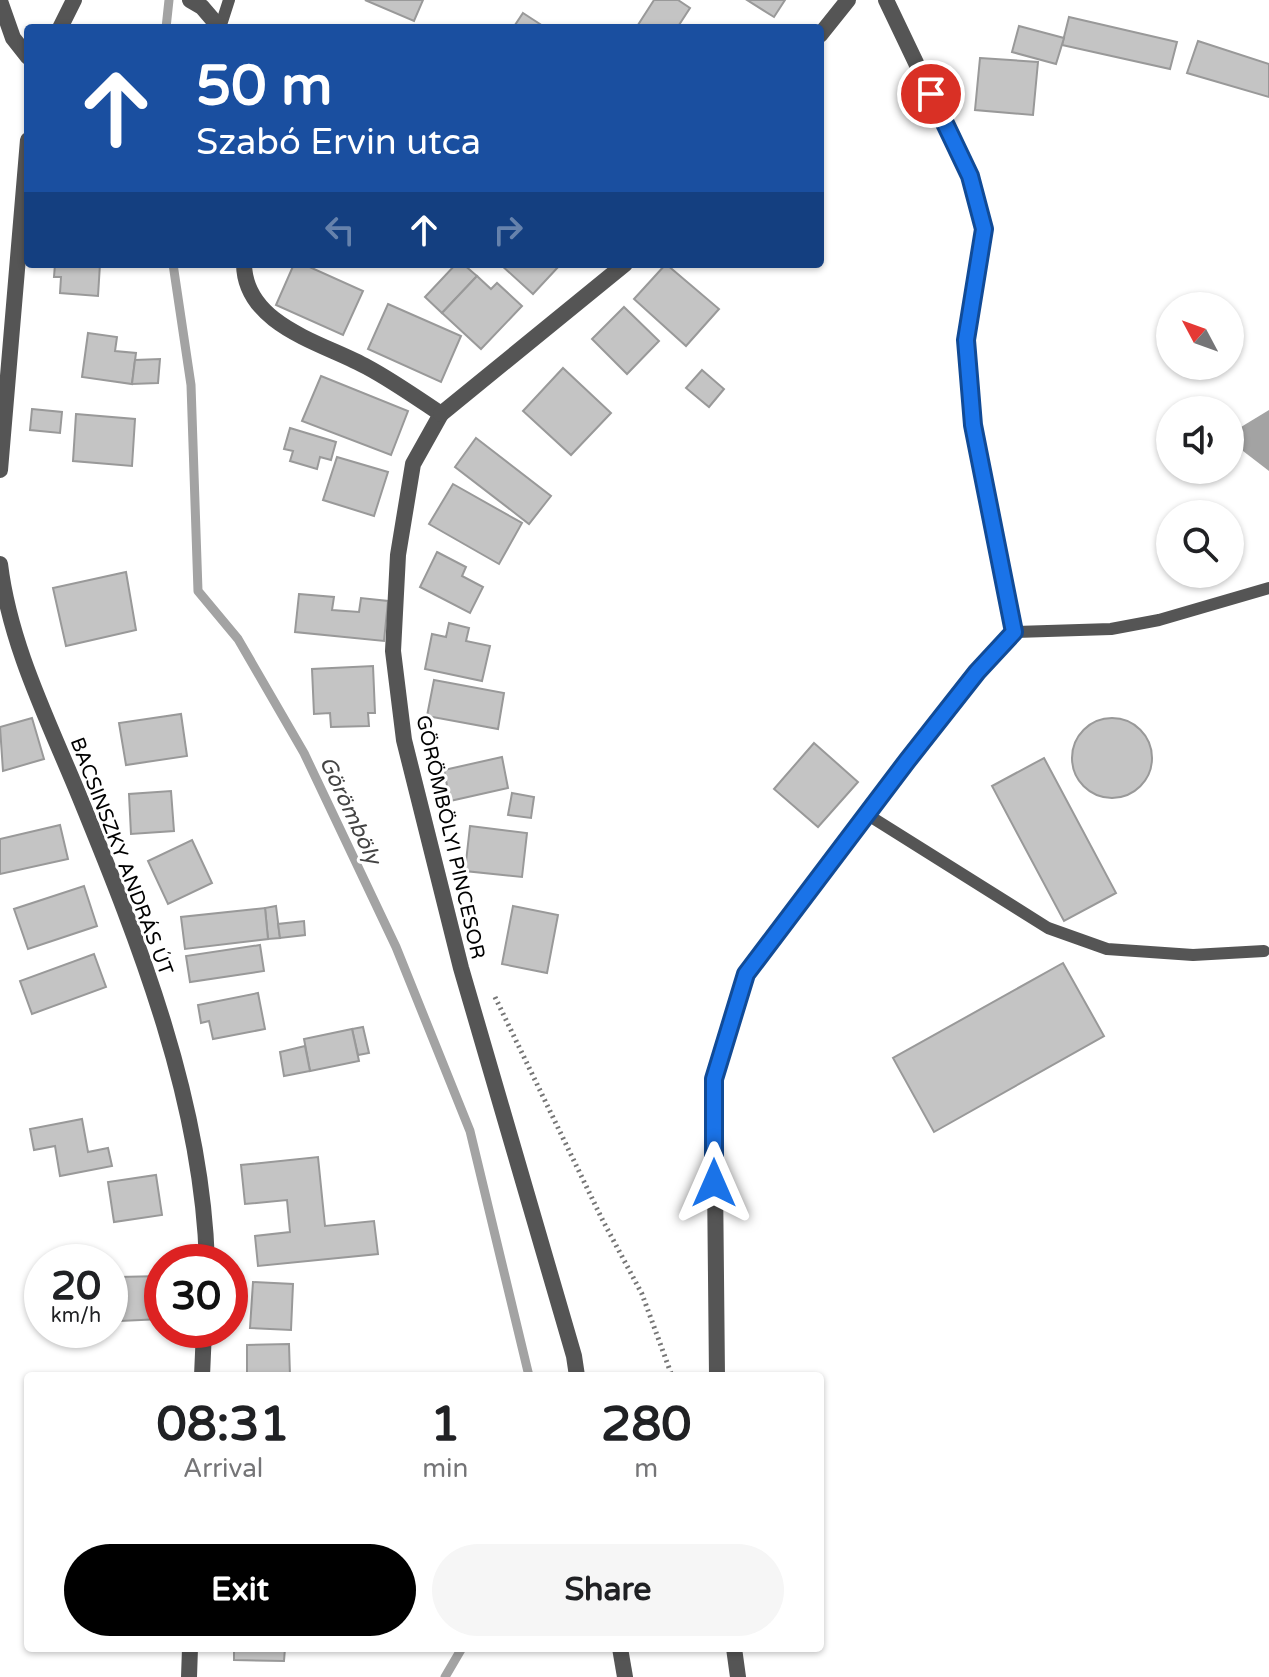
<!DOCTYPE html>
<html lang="en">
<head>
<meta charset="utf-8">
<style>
	:root { --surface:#fff; --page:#f6f6f6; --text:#202124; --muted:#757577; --accent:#000 }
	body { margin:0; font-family:"Varela Round",sans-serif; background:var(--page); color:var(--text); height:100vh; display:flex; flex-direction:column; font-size:30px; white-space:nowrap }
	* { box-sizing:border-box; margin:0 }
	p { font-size:26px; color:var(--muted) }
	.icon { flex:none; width:44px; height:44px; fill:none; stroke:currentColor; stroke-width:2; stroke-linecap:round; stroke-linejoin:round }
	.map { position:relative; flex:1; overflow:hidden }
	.sheet { position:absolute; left:24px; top:1372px; width:800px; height:280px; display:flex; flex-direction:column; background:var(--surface); border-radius:8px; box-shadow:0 2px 6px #0004 }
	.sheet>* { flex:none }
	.guide { position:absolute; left:24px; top:24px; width:800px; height:244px; border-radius:8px; box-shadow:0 2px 6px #0004; background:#1a4fa0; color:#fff; overflow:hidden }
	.needle { width:52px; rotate:311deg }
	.tools { position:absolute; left:1156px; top:292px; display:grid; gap:16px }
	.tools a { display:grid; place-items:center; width:88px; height:88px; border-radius:50%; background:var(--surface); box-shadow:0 2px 6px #0004; font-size:40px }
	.speed { position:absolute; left:24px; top:1244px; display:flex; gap:16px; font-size:40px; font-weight:700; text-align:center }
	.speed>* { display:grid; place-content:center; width:104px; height:104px; border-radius:50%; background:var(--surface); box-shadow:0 2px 6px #0004; line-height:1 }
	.speed small { font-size:20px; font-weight:400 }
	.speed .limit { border:12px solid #d22; background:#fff; color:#111 }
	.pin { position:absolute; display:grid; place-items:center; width:68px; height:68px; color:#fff; margin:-34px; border:4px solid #fff; border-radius:50%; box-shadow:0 2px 8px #0007 }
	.me { position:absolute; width:88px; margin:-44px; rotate:0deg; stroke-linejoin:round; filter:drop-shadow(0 0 6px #0008) }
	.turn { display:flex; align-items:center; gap:28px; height:168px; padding:0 40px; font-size:36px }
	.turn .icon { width:104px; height:104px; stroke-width:2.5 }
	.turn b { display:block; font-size:56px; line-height:68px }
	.lanes { display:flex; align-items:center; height:76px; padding:0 40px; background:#0003; justify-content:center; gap:40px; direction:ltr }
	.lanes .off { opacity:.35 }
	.eta { display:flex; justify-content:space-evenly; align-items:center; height:136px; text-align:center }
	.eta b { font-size:48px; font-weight:700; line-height:56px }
	.action { display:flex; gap:16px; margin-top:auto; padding:16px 40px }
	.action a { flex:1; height:92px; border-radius:48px; background:var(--accent); color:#fff; font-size:32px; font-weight:700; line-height:92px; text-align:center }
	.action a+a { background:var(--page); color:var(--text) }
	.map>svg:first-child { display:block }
</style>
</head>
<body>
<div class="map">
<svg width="1269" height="1677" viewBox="0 0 1269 1677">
	<rect width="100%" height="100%" fill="#fff"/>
	<polygon fill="#a3a3a3" points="1269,410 1269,471 1243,451 1241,427"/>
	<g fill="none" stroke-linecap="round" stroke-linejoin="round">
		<g stroke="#a3a3a3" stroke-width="9">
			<polyline points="166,28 169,0"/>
			<polyline points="173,264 191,385 198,591 238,639 304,753 396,947 470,1131 529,1376"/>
			<polyline points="445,1677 462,1648"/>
		</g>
	</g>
	<g fill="#c4c4c4" stroke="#999" stroke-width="2">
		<polygon points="365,0 423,0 414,21"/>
		<polygon points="654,0 678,0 690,8 677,28 636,28"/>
		<polygon points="747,0 785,0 774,17"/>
		<polygon points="523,13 546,28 513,28"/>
		<polygon points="1069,17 1177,42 1170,69 1062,45"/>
		<polygon points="1019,26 1064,38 1056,64 1012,52"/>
		<polygon points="1198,41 1269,64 1269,97 1187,73"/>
		<polygon points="980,58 1038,62 1033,115 975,110"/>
		<polygon points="55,264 100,264 98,296 60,293 61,277 54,277"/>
		<polygon points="294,264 303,264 363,291 343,335 276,305"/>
		<polygon points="456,264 463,264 477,276 442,313 425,297"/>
		<polygon points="500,264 559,264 560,265 533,294"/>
		<polygon points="666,264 719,309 686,346 634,299"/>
		<polygon points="477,276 491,289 497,283 522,306 481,349 442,313"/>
		<polygon points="388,304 461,336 441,382 368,349"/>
		<polygon points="624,307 659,341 627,374 592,339"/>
		<polygon points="88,333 117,337 115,351 136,353 132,384 82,377"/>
		<polygon points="160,359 158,383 132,384 135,360"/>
		<polygon points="563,368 611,413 571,455 523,411"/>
		<polygon points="702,370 724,389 709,407 686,388"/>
		<polygon points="321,376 408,411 391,455 302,421"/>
		<polygon points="32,409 62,412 60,433 30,430"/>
		<polygon points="76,414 135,419 132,466 73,461"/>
		<polygon points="290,428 336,442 331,460 320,457 317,469 290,461 293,451 284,449"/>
		<polygon points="476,438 551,496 529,524 455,467"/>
		<polygon points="337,457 388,472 374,516 323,500"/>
		<polygon points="453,484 522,523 499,564 429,524"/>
		<polygon points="437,552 466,567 462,576 483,587 470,613 420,587"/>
		<polygon points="126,572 136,630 66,646 53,588"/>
		<polygon points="299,594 334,597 332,610 359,612 361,598 388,601 384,641 295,632"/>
		<polygon points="449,623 469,628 466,641 490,646 482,681 425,669 432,634 446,637"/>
		<polygon points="373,666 375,713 368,713 369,726 331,727 330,713 314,714 312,669"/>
		<polygon points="434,680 504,693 498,729 427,716"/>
		<polygon points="181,714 187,756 126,765 119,723"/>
		<polygon points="32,718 44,759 3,771 0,727"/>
		<circle cx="1112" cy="758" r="40"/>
		<polygon points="814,743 858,782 818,827 774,789"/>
		<polygon points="502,757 508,788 450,801 444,770"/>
		<polygon points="1044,758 1116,893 1064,921 992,786"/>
		<polygon points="171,791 174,831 131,834 129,794"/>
		<polygon points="512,793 534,797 531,818 508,815"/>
		<polygon points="60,825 68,859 0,874 0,839"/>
		<polygon points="470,826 527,833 522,877 465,871"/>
		<polygon points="192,840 212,883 168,904 148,861"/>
		<polygon points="84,886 97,926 28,949 14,909"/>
		<polygon points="276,906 280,938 268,939 265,908"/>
		<polygon points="513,906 558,915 547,973 502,964"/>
		<polygon points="265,908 268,939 185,949 181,917"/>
		<polygon points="304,921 305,935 280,938 278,924"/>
		<polygon points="260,945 264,971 190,982 186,956"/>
		<polygon points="94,954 106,987 32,1014 20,981"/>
		<polygon points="1063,963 1104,1036 934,1132 893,1058"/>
		<polygon points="258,993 265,1029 213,1039 209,1021 201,1023 198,1005"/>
		<polygon points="363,1027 369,1053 358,1055 352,1029"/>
		<polygon points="352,1029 359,1061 310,1071 304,1039"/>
		<polygon points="305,1046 310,1071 284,1076 280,1052"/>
		<polygon points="82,1119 88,1152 108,1148 112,1166 60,1176 55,1146 34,1150 30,1129"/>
		<polygon points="318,1157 325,1226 374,1221 378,1254 258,1266 255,1236 290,1232 287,1200 245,1204 241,1165"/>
		<polygon points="156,1175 162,1215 114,1222 108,1182"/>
		<polygon points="162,1276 162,1319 120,1321 118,1277"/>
		<polygon points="253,1282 293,1284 291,1330 250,1328"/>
		<polygon points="289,1344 290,1376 247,1376 247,1345"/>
		<polygon points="234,1648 285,1648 284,1661 234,1660"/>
	</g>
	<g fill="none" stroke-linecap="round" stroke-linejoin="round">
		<polyline stroke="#777" stroke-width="5" stroke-dasharray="2 4" stroke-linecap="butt" points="495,997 602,1219 642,1294 672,1376"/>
		<g stroke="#555" stroke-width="12">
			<polyline points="220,28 229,0"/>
			<polyline points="1014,632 1111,629 1159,620 1269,588"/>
			<polyline points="868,815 1048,928 1107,949 1193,955 1264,951"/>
		</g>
		<g stroke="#555" stroke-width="16">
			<polyline points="190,0 202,7 220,28"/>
			<polyline points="0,1 13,38 28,57"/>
			<polyline points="60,28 74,0"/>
			<polyline points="820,35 848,0"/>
			<path d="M244,264C245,326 324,343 367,367C393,381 417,398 441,414L413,464L398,555L393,651L404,740L461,968L574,1356L577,1376"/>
			<polyline points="441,414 625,264"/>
			<polyline points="0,470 28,140"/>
			<path d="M0,564C10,646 49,722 80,798C140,945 202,1101 207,1262"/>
			<polyline points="202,1376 204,1330"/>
			<polyline points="717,1376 714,1079 746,974 907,761 977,672 1014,632 973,425 966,340 984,229 970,176 886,0"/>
			<polyline points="620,1648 625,1677"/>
			<polyline points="734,1648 738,1677"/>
			<polyline points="189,1677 190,1648"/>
		</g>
	</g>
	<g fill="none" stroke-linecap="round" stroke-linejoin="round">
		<g stroke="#114b97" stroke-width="20">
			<polyline id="route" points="714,1183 714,1079 746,974 907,761 977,672 1014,632 973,425 966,340 984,229 970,176 931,94"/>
		</g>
		<use href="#route" stroke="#1a73e8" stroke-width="14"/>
	</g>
	<g text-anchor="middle" stroke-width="6" stroke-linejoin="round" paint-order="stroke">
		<g font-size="20" fill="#000" stroke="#fff">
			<text transform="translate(451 837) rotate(77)" y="7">GÖRÖMBÖLYI PINCESOR</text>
			<text transform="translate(122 856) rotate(69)" y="7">BACSINSZKY ANDRÁS ÚT</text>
		</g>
		<g font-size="22" font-style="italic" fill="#444" stroke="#fff">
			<text transform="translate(351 810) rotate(65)" y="8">Görömböly</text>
		</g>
	</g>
</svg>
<div class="tools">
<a><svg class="needle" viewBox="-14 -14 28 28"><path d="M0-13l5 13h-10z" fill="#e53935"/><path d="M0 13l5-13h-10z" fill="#757577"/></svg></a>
<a><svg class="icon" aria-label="sound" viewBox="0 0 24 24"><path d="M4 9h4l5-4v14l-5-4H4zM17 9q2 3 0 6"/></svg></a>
<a><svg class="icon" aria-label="search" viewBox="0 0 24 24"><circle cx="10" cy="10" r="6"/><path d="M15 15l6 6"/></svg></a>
</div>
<div class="speed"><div>20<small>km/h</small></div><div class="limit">30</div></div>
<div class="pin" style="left:931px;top:94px;background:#d93025"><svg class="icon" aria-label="arrive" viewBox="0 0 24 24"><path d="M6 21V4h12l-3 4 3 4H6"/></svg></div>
<svg class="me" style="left:714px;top:1183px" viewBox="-20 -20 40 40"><path d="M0-17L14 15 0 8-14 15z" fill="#1a73e8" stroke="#fff" stroke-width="4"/></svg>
<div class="guide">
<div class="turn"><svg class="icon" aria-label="ahead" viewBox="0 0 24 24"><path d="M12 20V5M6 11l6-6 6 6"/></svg><div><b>50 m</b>Szabó Ervin utca</div></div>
<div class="lanes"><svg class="icon off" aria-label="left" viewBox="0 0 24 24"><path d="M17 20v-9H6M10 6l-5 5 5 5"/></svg><svg class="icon" aria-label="ahead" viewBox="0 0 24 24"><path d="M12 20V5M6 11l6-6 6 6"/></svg><svg class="icon off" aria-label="right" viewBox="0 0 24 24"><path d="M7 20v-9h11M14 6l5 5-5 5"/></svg></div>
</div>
<section class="sheet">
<div class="eta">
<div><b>08:31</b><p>Arrival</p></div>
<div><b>1</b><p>min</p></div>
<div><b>280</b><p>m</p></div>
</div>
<div class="action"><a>Exit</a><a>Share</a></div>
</section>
</div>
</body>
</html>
